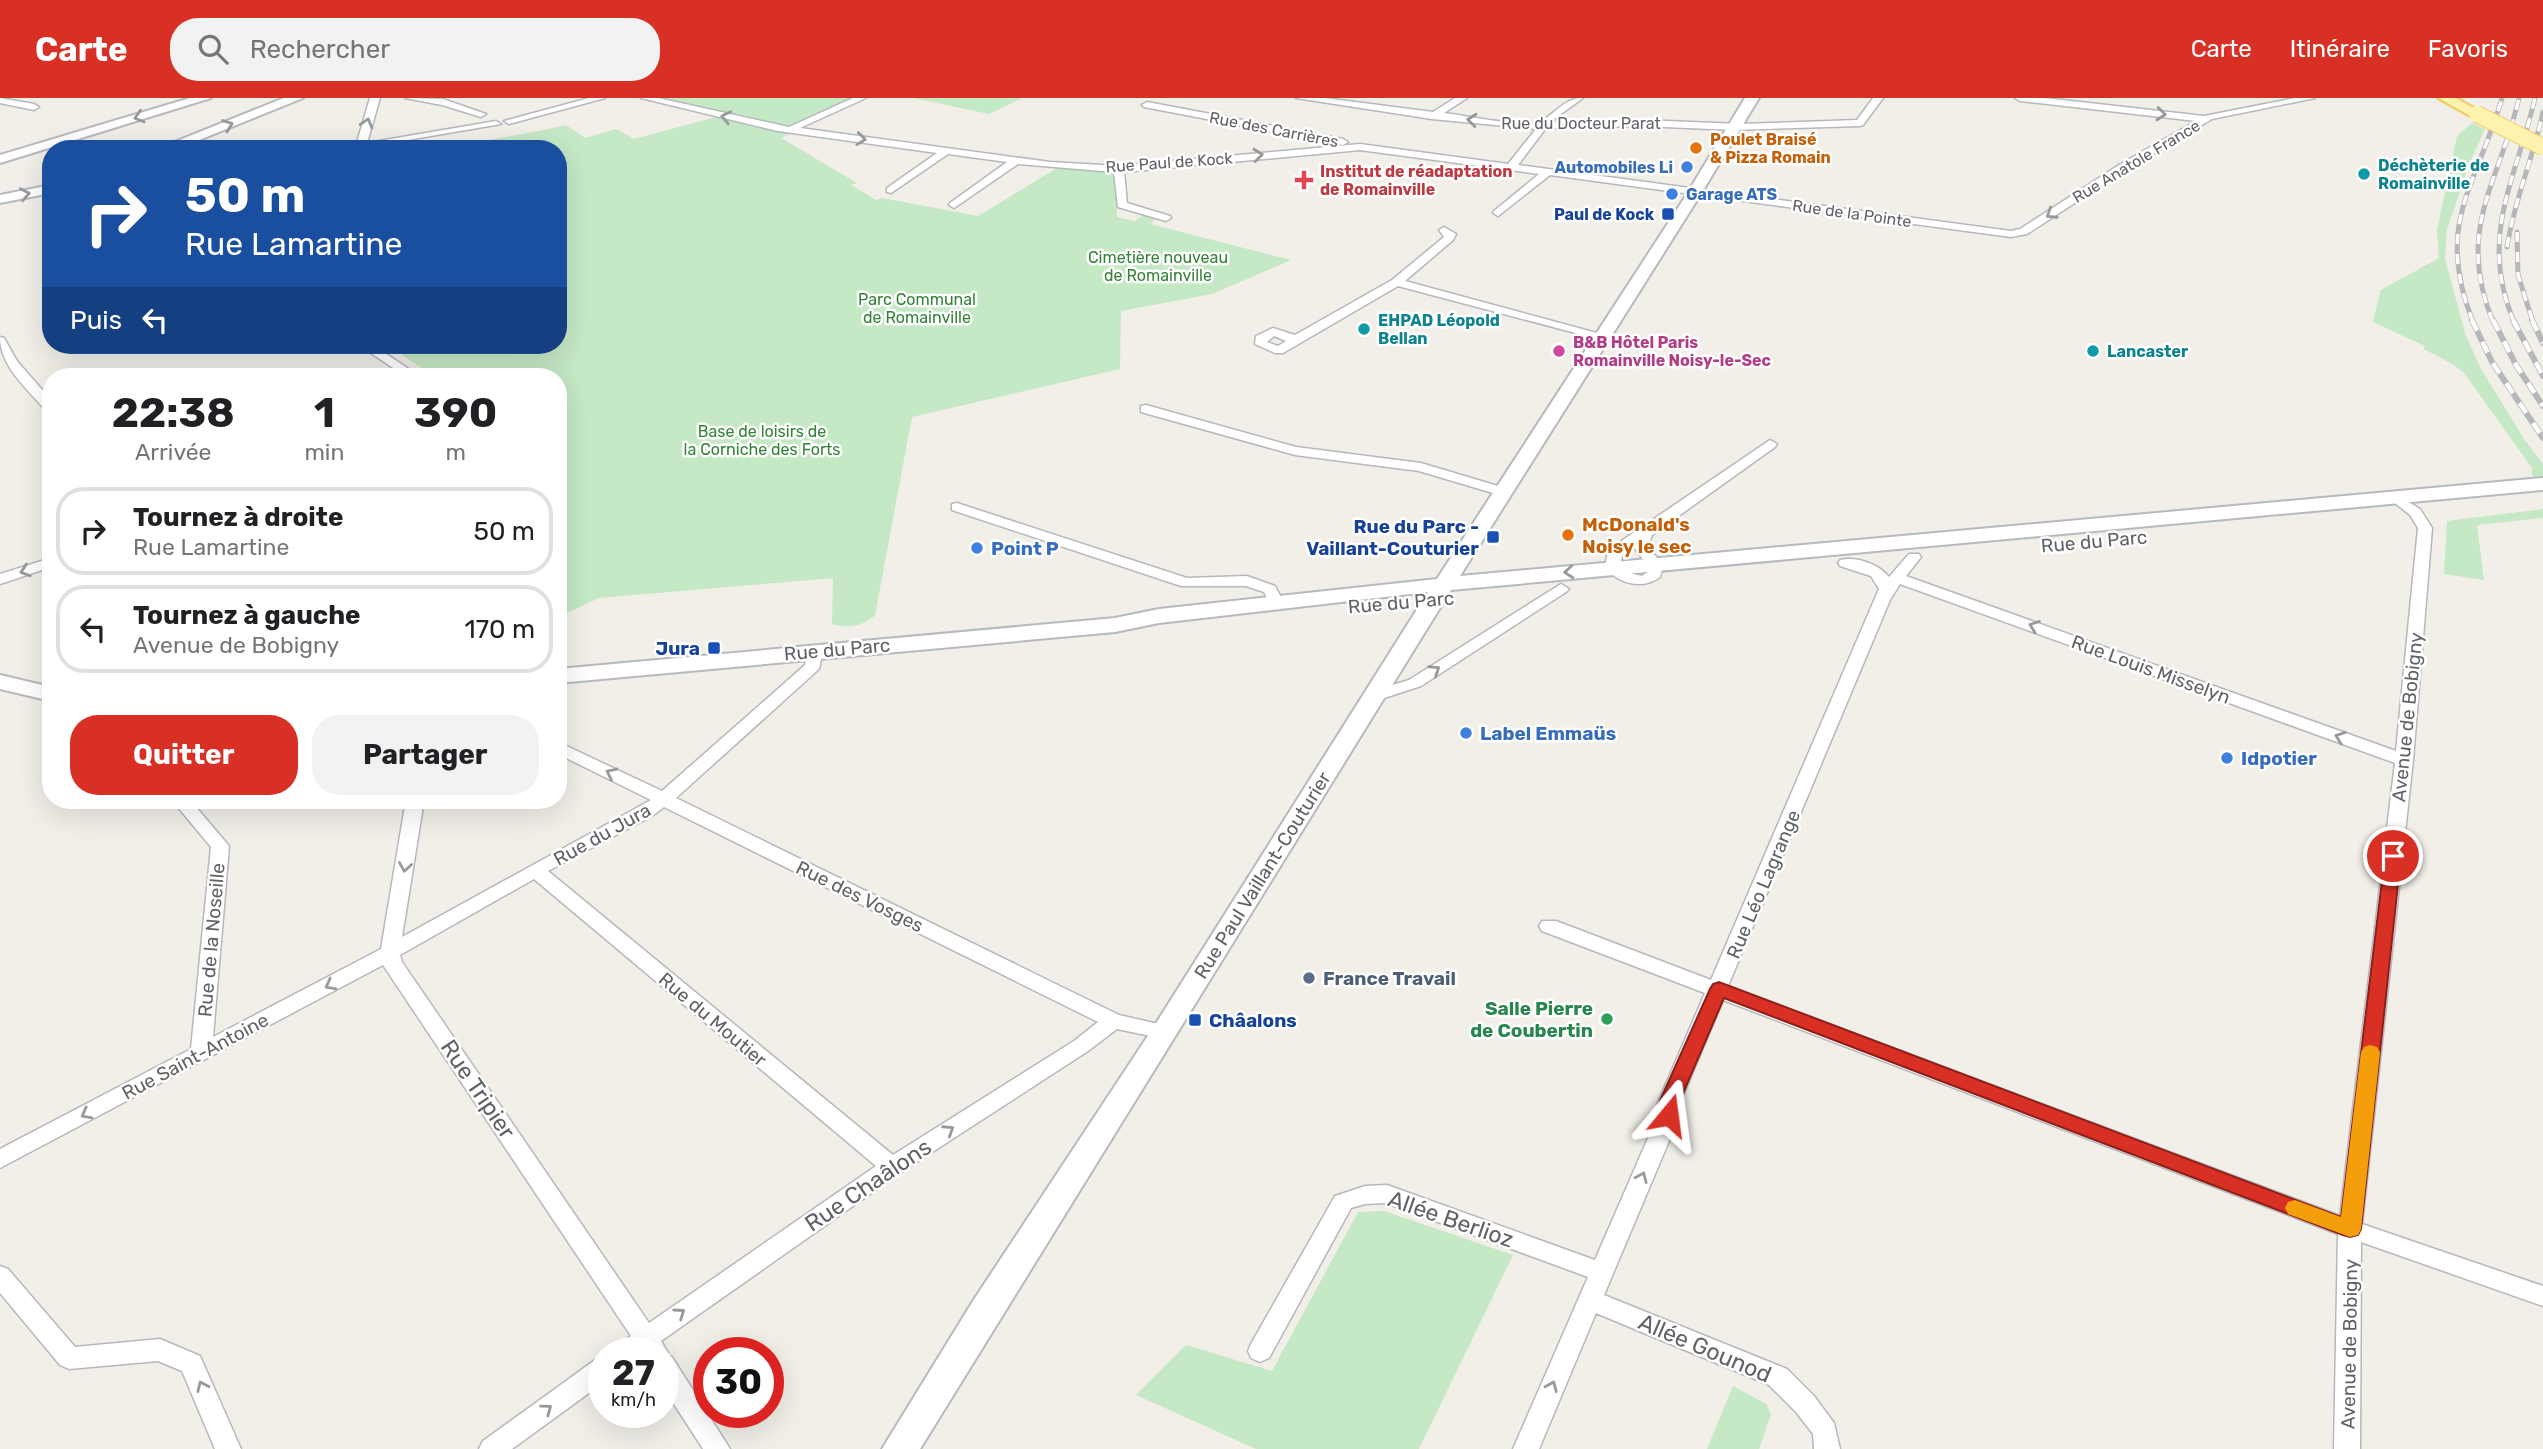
<!DOCTYPE html>
<html lang="fr">
<head>
<meta charset="utf-8">
<style>
	:root { --surface:#fff; --page:#f2f2f2; --text:#202124; --muted:#757577; --line:#e0e0e0; --accent:#d93025 }
	body { margin:0; font-family:Rubik,sans-serif; background:var(--page); color:var(--text); height:100vh; display:flex; flex-direction:column; font-size:26px; white-space:nowrap }
	* { box-sizing:border-box; margin:0 }
	p { font-size:23px; color:var(--muted) }
	.icon { flex:none; width:38px; height:38px; fill:none; stroke:currentColor; stroke-width:2; stroke-linecap:round; stroke-linejoin:round }
	.map { position:relative; flex:1; overflow:hidden }
	.sheet { position:absolute; left:42px; top:270px; width:525px; height:441px; display:flex; flex-direction:column; background:var(--surface); border-radius:28px; box-shadow:0 7px 28px #0002 }
	.sheet>* { flex:none }
	.top-card { position:absolute; left:42px; top:42px; width:525px; height:214px; border-radius:28px; box-shadow:0 7px 28px #0002; background:#1a4fa0; color:#fff; overflow:hidden }
	.speed { position:absolute; left:588px; top:1239px; display:flex; gap:14px; font-size:35px; font-weight:700; text-align:center }
	.speed>* { display:grid; place-content:center; width:91px; height:91px; border-radius:50%; background:var(--surface); box-shadow:0 7px 28px #0002; line-height:1 }
	.speed small { font-size:18px; font-weight:400 }
	.speed .limit { border:10px solid #d22; background:#fff; color:#111 }
	.pin { position:absolute; display:grid; place-items:center; width:60px; height:60px; color:#fff; margin:-30px; border:4px solid #fff; border-radius:50%; box-shadow:0 2px 7px #0007 }
	.me { position:absolute; width:77px; margin:-38px; rotate:16deg; stroke-linejoin:round; filter:drop-shadow(0 0 5px #0008) }
	.turn { display:flex; align-items:center; gap:24px; height:147px; padding:0 28px; font-size:32px }
	.turn .icon { width:91px; height:91px; stroke-width:2.5 }
	.turn b { display:block; font-size:49px; line-height:60px }
	.then { display:flex; align-items:center; height:66px; padding:0 28px; background:#0003; gap:14px; font-size:26px }
	.eta { display:flex; justify-content:space-evenly; align-items:center; height:119px; text-align:center }
	.eta b { font-size:42px; font-weight:700; line-height:49px }
	.action { display:flex; gap:14px; margin-top:auto; padding:14px 28px }
	.action a { flex:1; height:80px; border-radius:28px; background:var(--accent); color:#fff; font-size:28px; font-weight:700; line-height:80px; text-align:center }
	.action a+a { background:var(--page); color:var(--text) }
	ul { padding:0; list-style:none }
	li { display:flex; align-items:center; gap:21px; height:88px; margin:0 14px 10px; padding:0 14px; border:4px solid var(--line); border-radius:28px }
	li div { flex:1 }
	li b { display:block; font-size:26px }
	li em { font-style:normal }
	header { display:flex; align-items:center; gap:42px; box-sizing:border-box; height:98px; padding:0 35px; background:var(--accent); color:#fff }
	header strong { font-size:33px }
	nav { display:flex; gap:38px; margin-inline-start:auto; font-size:24px }
	.search { width:490px; height:63px; background:var(--page); display:flex; align-items:center; gap:18px; box-sizing:border-box; padding:0 24px; border-radius:28px; color:var(--muted); font-size:26px }
	.map>svg:first-child { display:block }
</style>
</head>
<body>
<header>
<strong>Carte</strong>
<div class="search"><svg class="icon" aria-label="search" viewBox="0 0 24 24"><circle cx="10" cy="10" r="6"/><path d="M15 15l6 6"/></svg>Rechercher</div>
<nav><a>Carte</a><a>Itinéraire</a><a>Favoris</a></nav>
</header>
<div class="map">
<svg width="2543" height="1351" viewBox="0 0 2543 1351">
	<rect width="100%" height="100%" fill="#f1efe8"/>
	<g fill="#c5e8c5">
		<polygon points="660,0 852,0 825,13 819,13 821,14 797,26 785,28"/>
		<polygon points="913,0 1022,0 989,16"/>
		<path d="M716,19L794,34L781,40L857,85L851,87L876,102L882,100L978,118L1057,70L1108,73L1115,75L1117,119L1134,123L1145,117L1152,119L1154,123L1150,126L1154,127L1291,162L1212,196L1121,213L1120,271L912,319L875,517C864,528 847,531 832,526L833,480L599,500L558,519V278H434L387,247H558V51H439C482,42 524,37 566,27L585,40L616,31L634,41Z"/>
		<polygon points="2472,25 2485,31 2470,64 2447,131 2445,161 2466,238 2481,271 2524,341 2543,366 2543,380 2536,381 2532,376 2532,370 2464,275 2454,267 2424,251 2425,248 2373,224 2381,192 2439,160 2437,132 2457,38"/>
		<polygon points="2543,411 2543,420 2477,427 2484,482 2444,476 2447,423"/>
		<polygon points="1384,1113 1513,1157 1419,1351 1256,1351 1136,1297 1186,1247 1272,1273 1358,1114"/>
		<polygon points="1733,1288 1766,1306 1771,1316 1759,1351 1707,1351"/>
	</g>
	<g fill="none" stroke-linecap="round" stroke-linejoin="round">
		<g stroke="#b5b8bc" stroke-width="3">
			<g id="minor">
				<polygon points="0,0 34,6 39,9 34,12 0,5"/>
				<polygon points="370,0 380,0 367,45 496,23 501,26 355,51"/>
				<polygon points="405,0 443,1 486,16 481,19 442,7"/>
				<polygon points="589,0 605,0 509,26 504,23"/>
				<path d="M641,0H658L789,29L853,0H866L800,30L1050,64L1119,68L1360,46L1508,66L1536,31L1432,21L1296,0H1324L1433,14L1455,0H1467L1444,15C1463,17 1520,29 1536,25C1553,20 1562,0 1583,0L1550,24L1642,22L1740,26L1857,22L1873,0H1883L1863,27L1860,28L1734,32L1642,28L1546,30L1518,67L2011,133L2020,131L2119,67L2196,23L2020,3L2015,0H2045L2204,18L2295,0H2315L2212,21L2127,71L2027,136L2011,139L1550,77L1498,118L1493,115L1494,113L1539,76L1360,52L1124,74L1127,105L1170,118L1171,120L1166,123L1118,109L1114,74L1018,66L954,110L949,107L950,105L1007,64L948,56L891,95L887,94V90L937,55L778,33Z"/>
				<polygon points="1147,4 1343,41 1348,44 1343,47 1144,9 1142,7"/>
				<path d="M1444,129L1456,136L1453,142L1405,183L1608,238L1602,242L1398,188L1283,255H1275L1255,246L1256,238L1273,230L1295,237L1392,182L1444,139L1439,132ZM1274,238L1286,243L1278,248L1267,244Z"/>
				<path d="M0,239L4,240L17,263L51,302V314L46,313C28,291 0,269 0,239Z"/>
				<polygon points="359,247 373,247 419,278 405,278"/>
				<polygon points="1146,307 1296,349 1421,365 1508,391 1510,394 1503,398 1419,373 1295,357 1141,314 1141,308"/>
				<path d="M1770,342L1777,346L1775,349L1652,437L1648,449L1663,467L1660,479C1642,492 1620,486 1605,470L1607,458L1617,446ZM1633,448L1648,468V474L1642,478L1633,476L1620,468L1622,458Z"/>
				<path d="M2397,397L2420,411L2432,430L2413,662L2362,1126L2543,1188V1208L2361,1144L2360,1351H2334L2338,1136L1723,902L1679,1007L1680,1017L1604,1197L1787,1271L1814,1298L1834,1325L1840,1351H1814L1813,1336L1796,1314L1769,1287L1596,1215L1539,1351H1513L1588,1179L1386,1105L1365,1106L1351,1110L1269,1260L1260,1264L1251,1260L1248,1253L1251,1246L1335,1098L1365,1088L1387,1087L1595,1162L1658,1017L1657,1007L1705,895L1542,833L1539,828L1542,823H1556L1711,882L1879,491L1871,478L1840,468L1838,465L1840,462C1856,458 1879,466 1889,479L1909,456H1919L1921,459L1906,478L2396,653L2418,430L2410,417L2390,401ZM1900,486L2395,665L2340,1118L1728,888L1890,502Z"/>
				<polygon points="957,405 1187,480 1247,478 1275,488 1284,505 1281,508 1271,508 1264,494 1246,488 1181,488 952,412 952,406"/>
				<polygon points="51,460 51,469 0,486 0,476"/>
				<polygon points="1561,486 1569,491 1566,494 1421,588 1372,604 1364,599 1366,595 1409,582"/>
				<path d="M815,548L823,553L819,571L676,700L1119,917L1172,929L1175,934L1172,939L1165,941L1117,931L1088,953L900,1075L661,1243L668,1255L667,1258L672,1259L730,1351H703L663,1289V1255H613L616,1248L631,1238L383,867L0,1070V1051L191,951L211,749L172,702H190L229,748L213,939L381,851L406,702H424L402,839L651,702L558,656V644L662,693L805,567L807,553ZM664,709L1098,924L1074,943L893,1057L548,773L652,718ZM534,781L876,1068L649,1225L402,864L400,857Z"/>
				<polygon points="0,1168 8,1171 75,1249 160,1241 200,1258 241,1351 215,1351 182,1273 158,1263 69,1271 60,1267 0,1195"/>
				<polygon points="604,1259 604,1284 512,1351 479,1351 483,1343 595,1262"/>
			</g>
		</g>
		<g stroke="#b6babf" stroke-width="4">
			<g id="secondary">
				<polygon points="190,0 211,0 0,65 0,57"/>
				<polygon points="284,0 303,0 177,51 157,51"/>
				<polygon points="1745,0 1759,0 1699,99 1460,478 2543,380 2543,392 1451,492 920,1351 882,1351 973,1203 1155,927 1428,494 1159,525 1115,534 558,585 558,571 1115,520 1159,511 1437,481 1685,99"/>
				<polygon points="51,87 51,95 0,105 0,97"/>
				<polygon points="0,577 51,589 51,603 0,591"/>
			</g>
		</g>
		<g stroke="#f2c960" stroke-width="4">
			<polygon id="primary" points="2438,0 2456,0 2484,16 2482,19 2472,19"/>
		</g>
		<use href="#minor" fill="#fff" fill-rule="evenodd"/>
		<use href="#secondary" fill="#fff" fill-rule="evenodd"/>
		<use href="#primary" fill="#fff2af" fill-rule="evenodd"/>
		<g stroke="#b6b7b8" stroke-width="5">
			<g id="rail-far1">
				<polyline points="2517,134 2518,177 2533,224"/>
				<path d="M2507,149C2514,103 2533,60 2543,14"/>
				<path d="M2473,224C2434,125 2476,90 2502,0"/>
				<path d="M2493,224C2455,130 2499,87 2519,0"/>
				<path d="M2514,224C2478,138 2516,82 2535,0"/>
			</g>
		</g>
		<g stroke="#b6b7b8" stroke-width="6">
			<g id="rail">
				<polyline points="2472,222 2492,264 2543,340"/>
				<polyline points="2493,222 2516,267 2543,308"/>
				<polyline points="2513,222 2543,278"/>
				<polyline points="2532,222 2543,245"/>
			</g>
		</g>
		<use href="#rail-far1" stroke="#fff" stroke-width="3.5" stroke-dasharray="10" stroke-linecap="butt"/>
		<use href="#rail" stroke="#fff" stroke-width="4.5" stroke-dasharray="12" stroke-linecap="butt"/>
		<g stroke="#f2c960" stroke-width="18" stroke-linecap="butt">
			<polyline id="primary-bridge" points="2477,16 2543,49"/>
		</g>
		<use href="#primary-bridge" stroke="#fff2af" stroke-width="16"/>
	</g>
	<defs><path id="oneway-chevron" d="M-2-3.5L2.5 0L-2 3.5" fill="none" stroke-width="1.6" stroke-linecap="round" stroke-linejoin="round" transform="scale(1.75)"/></defs>
	<g stroke="#979a9d">
		<use href="#oneway-chevron" transform="translate(2161 16) rotate(6)"/>
		<use href="#oneway-chevron" transform="translate(139 19) rotate(163)"/>
		<use href="#oneway-chevron" transform="translate(726 19) rotate(-168)"/>
		<use href="#oneway-chevron" transform="translate(1472 22) rotate(-174)"/>
		<use href="#oneway-chevron" transform="translate(367 25) rotate(-74)"/>
		<use href="#oneway-chevron" transform="translate(228 27) rotate(-21)"/>
		<use href="#oneway-chevron" transform="translate(861 41) rotate(7)"/>
		<use href="#oneway-chevron" transform="translate(1258 57) rotate(-6)"/>
		<use href="#oneway-chevron" transform="translate(25 96) rotate(-11)"/>
		<use href="#oneway-chevron" transform="translate(2051 116) rotate(147)"/>
		<use href="#oneway-chevron" transform="translate(25 473) rotate(162)"/>
		<use href="#oneway-chevron" transform="translate(1569 474) rotate(175)"/>
		<use href="#oneway-chevron" transform="translate(2034 528) rotate(-160)"/>
		<use href="#oneway-chevron" transform="translate(1435 572) rotate(-33)"/>
		<use href="#oneway-chevron" transform="translate(2340 639) rotate(-160)"/>
		<use href="#oneway-chevron" transform="translate(611 675) rotate(-154)"/>
		<use href="#oneway-chevron" transform="translate(405 769) rotate(99)"/>
		<use href="#oneway-chevron" transform="translate(330 887) rotate(152)"/>
		<use href="#oneway-chevron" transform="translate(86 1016) rotate(152)"/>
		<use href="#oneway-chevron" transform="translate(949 1032) rotate(-33)"/>
		<use href="#oneway-chevron" transform="translate(1642 1079) rotate(-66)"/>
		<use href="#oneway-chevron" transform="translate(680 1215) rotate(-35)"/>
		<use href="#oneway-chevron" transform="translate(202 1288) rotate(-114)"/>
		<use href="#oneway-chevron" transform="translate(1552 1288) rotate(-67)"/>
		<use href="#oneway-chevron" transform="translate(547 1311) rotate(-36)"/>
	</g>
	<polygon fill="#d93025" stroke="#8d1f18" stroke-width="2" points="2393,753 2401,758 2361,1131 2358,1137 2350,1139 2343,1137 1724,900 1678,1007 1679,1017 1676,1022 1669,1024 1662,1022 1658,1007 1710,891 1713,886 1719,884 2341,1119 2385,758"/>
	<polygon fill="#f59e0b" points="2370,947 2377,949 2380,954 2361,1131 2358,1137 2350,1139 2288,1116 2285,1110 2288,1104 2295,1102 2341,1119 2361,954 2364,949"/>
	<g fill="#e8710a" stroke="#fff" stroke-width="2.5">
		<circle cx="1696" cy="50" r="7"/>
		<circle cx="1568" cy="437" r="7"/>
	</g>
	<g fill="#3f7fe0" stroke="#fff" stroke-width="2.5">
		<circle cx="1687" cy="69" r="7"/>
		<circle cx="1672" cy="96" r="7"/>
		<circle cx="977" cy="450" r="7"/>
		<circle cx="1466" cy="635" r="7"/>
		<circle cx="2227" cy="660" r="7"/>
	</g>
	<g fill="#0f9aa8" stroke="#fff" stroke-width="2.5">
		<circle cx="2364" cy="76" r="7"/>
		<circle cx="1364" cy="231" r="7"/>
		<circle cx="2093" cy="253" r="7"/>
	</g>
	<path fill="#e0444e" stroke="#fff" stroke-width="2.5" d="M1300.5 71.5h7v7h7v7h-7v7h-7v-7h-7v-7h7z"/>
	<g fill="#1a4fb4" stroke="#fff" stroke-width="2.5">
		<rect x="1661" y="109" width="14" height="14" rx="3.5"/>
		<rect x="1486" y="432" width="14" height="14" rx="3.5"/>
		<rect x="707" y="543" width="14" height="14" rx="3.5"/>
		<rect x="1188" y="915" width="14" height="14" rx="3.5"/>
	</g>
	<circle fill="#d1479c" stroke="#fff" stroke-width="2.5" cx="1559" cy="253" r="7"/>
	<circle fill="#5c6f8a" stroke="#fff" stroke-width="2.5" cx="1309" cy="880" r="7"/>
	<circle fill="#2e9e5b" stroke="#fff" stroke-width="2.5" cx="1607" cy="921" r="7"/>
	<g text-anchor="middle" stroke-width="5" stroke-linejoin="round" paint-order="stroke">
		<g font-size="16" fill="#5f6368" stroke="#fff">
			<text x="1581" y="31">Rue du Docteur Parat</text>
			<text transform="translate(1274 31) rotate(11)" y="6">Rue des Carrières</text>
			<text transform="translate(2136 63) rotate(-31)" y="6">Rue Anatole France</text>
			<text transform="translate(1169 64) rotate(-4)" y="6">Rue Paul de Kock</text>
			<text transform="translate(1852 115) rotate(8)" y="6">Rue de la Pointe</text>
		</g>
		<g font-size="16" font-weight="bold" fill="#c56008" stroke="#fff" text-anchor="start">
			<text x="1710" y="47">Poulet Braisé<tspan x="1710" dy="18">&amp; Pizza Romain</tspan></text>
		</g>
		<g font-size="16" font-weight="bold" fill="#0d838f" stroke="#fff" text-anchor="start">
			<text x="2378" y="73">Déchèterie de<tspan x="2378" dy="18">Romainville</tspan></text>
			<text x="1378" y="228">EHPAD Léopold<tspan x="1378" dy="18">Bellan</tspan></text>
			<text x="2107" y="259">Lancaster</text>
		</g>
		<g font-size="16" font-weight="bold" fill="#366cbe" stroke="#fff" text-anchor="end">
			<text x="1673" y="75">Automobiles Li</text>
			<text x="1686" y="102" text-anchor="start">Garage ATS</text>
		</g>
		<g font-size="16" font-weight="bold" fill="#be3a42" stroke="#fff" text-anchor="start">
			<text x="1320" y="79">Institut de réadaptation<tspan x="1320" dy="18">de Romainville</tspan></text>
		</g>
		<g font-size="16" font-weight="bold" fill="#164399" stroke="#fff" text-anchor="end">
			<text x="1654" y="122">Paul de Kock</text>
		</g>
		<g font-size="16" fill="#348238" stroke="#fff">
			<text x="1158" y="165">Cimetière nouveau<tspan x="1158" dy="18">de Romainville</tspan></text>
			<text x="917" y="207">Parc Communal<tspan x="917" dy="18">de Romainville</tspan></text>
			<text x="762" y="339">Base de loisirs de<tspan x="762" dy="18">la Corniche des Forts</tspan></text>
		</g>
		<g font-size="16" font-weight="bold" fill="#b23c85" stroke="#fff" text-anchor="start">
			<text x="1573" y="250">B&amp;B Hôtel Paris<tspan x="1573" dy="18">Romainville Noisy-le-Sec</tspan></text>
		</g>
		<g font-size="19" font-weight="bold" fill="#c56008" stroke="#fff" text-anchor="start">
			<text x="1582" y="433">McDonald's<tspan x="1582" dy="22">Noisy le sec</tspan></text>
		</g>
		<g font-size="19" font-weight="bold" fill="#164399" stroke="#fff" text-anchor="end">
			<text x="1479" y="435">Rue du Parc -<tspan x="1479" dy="22">Vaillant-Couturier</tspan></text>
			<text x="700" y="557">Jura</text>
			<text x="1209" y="929" text-anchor="start">Châalons</text>
		</g>
		<g font-size="19" fill="#5f6368" stroke="#fff">
			<text transform="translate(2094 443) rotate(-5)" y="7">Rue du Parc</text>
			<text transform="translate(1401 504) rotate(-5)" y="7">Rue du Parc</text>
			<text transform="translate(837 551) rotate(-5)" y="7">Rue du Parc</text>
			<text transform="translate(2151 571) rotate(20)" y="7">Rue Louis Misselyn</text>
			<text transform="translate(2407 619) rotate(-84)" y="7">Avenue de Bobigny</text>
			<text transform="translate(602 736) rotate(-29)" y="7">Rue du Jura</text>
			<text transform="translate(1262 777) rotate(-58)" y="7">Rue Paul Vaillant-Couturier</text>
			<text transform="translate(1763 786) rotate(-67)" y="7">Rue Léo Lagrange</text>
			<text transform="translate(860 798) rotate(26)" y="7">Rue des Vosges</text>
			<text transform="translate(211 842) rotate(-85)" y="7">Rue de la Noseille</text>
			<text transform="translate(713 921) rotate(40)" y="7">Rue du Moutier</text>
			<text transform="translate(195 958) rotate(-28)" y="7">Rue Saint-Antoine</text>
			<text transform="translate(2349 1246) rotate(-89)" y="7">Avenue de Bobigny</text>
		</g>
		<g font-size="19" font-weight="bold" fill="#366cbe" stroke="#fff" text-anchor="start">
			<text x="991" y="457">Point P</text>
			<text x="1480" y="642">Label Emmaüs</text>
			<text x="2241" y="667">Idpotier</text>
		</g>
		<g font-size="19" font-weight="bold" fill="#4e5e75" stroke="#fff" text-anchor="start">
			<text x="1323" y="887">France Travail</text>
		</g>
		<g font-size="19" font-weight="bold" fill="#27864d" stroke="#fff" text-anchor="end">
			<text x="1593" y="917">Salle Pierre<tspan x="1593" dy="22">de Coubertin</tspan></text>
		</g>
		<g font-size="23" fill="#5f6368" stroke="#fff">
			<text transform="translate(478 991) rotate(56)" y="8">Rue Tripier</text>
			<text transform="translate(868 1087) rotate(-34)" y="8">Rue Chaâlons</text>
			<text transform="translate(1451 1121) rotate(19)" y="8">Allée Berlioz</text>
			<text transform="translate(1705 1250) rotate(23)" y="8">Allée Gounod</text>
		</g>
	</g>
</svg>
<div class="speed"><div>27<small>km/h</small></div><div class="limit">30</div></div>
<div class="pin" style="left:2393px;top:758px;background:#d93025"><svg class="icon" aria-label="arrive" viewBox="0 0 24 24"><path d="M6 21V4h12l-3 4 3 4H6"/></svg></div>
<svg class="me" style="left:1669px;top:1017px" viewBox="-20 -20 40 40"><path d="M0-17L14 15 0 8-14 15z" fill="#d93025" stroke="#fff" stroke-width="4"/></svg>
<div class="top-card">
<div class="turn"><svg class="icon" aria-label="right" viewBox="0 0 24 24"><path d="M7 20v-9h11M14 6l5 5-5 5"/></svg><div><b>50 m</b>Rue Lamartine</div></div>
<div class="then">Puis<svg class="icon" aria-label="left" viewBox="0 0 24 24"><path d="M17 20v-9H6M10 6l-5 5 5 5"/></svg></div>
</div>
<section class="sheet">
<div class="eta">
<div><b>22:38</b><p>Arrivée</p></div>
<div><b>1</b><p>min</p></div>
<div><b>390</b><p>m</p></div>
</div>
<ul>
<li><svg class="icon" aria-label="right" viewBox="0 0 24 24"><path d="M7 20v-9h11M14 6l5 5-5 5"/></svg><div><b>Tournez à droite</b><p>Rue Lamartine</p></div><em>50 m</em></li>
<li><svg class="icon" aria-label="left" viewBox="0 0 24 24"><path d="M17 20v-9H6M10 6l-5 5 5 5"/></svg><div><b>Tournez à gauche</b><p>Avenue de Bobigny</p></div><em>170 m</em></li>
</ul>
<div class="action"><a>Quitter</a><a>Partager</a></div>
</section>
</div>
</body>
</html>
